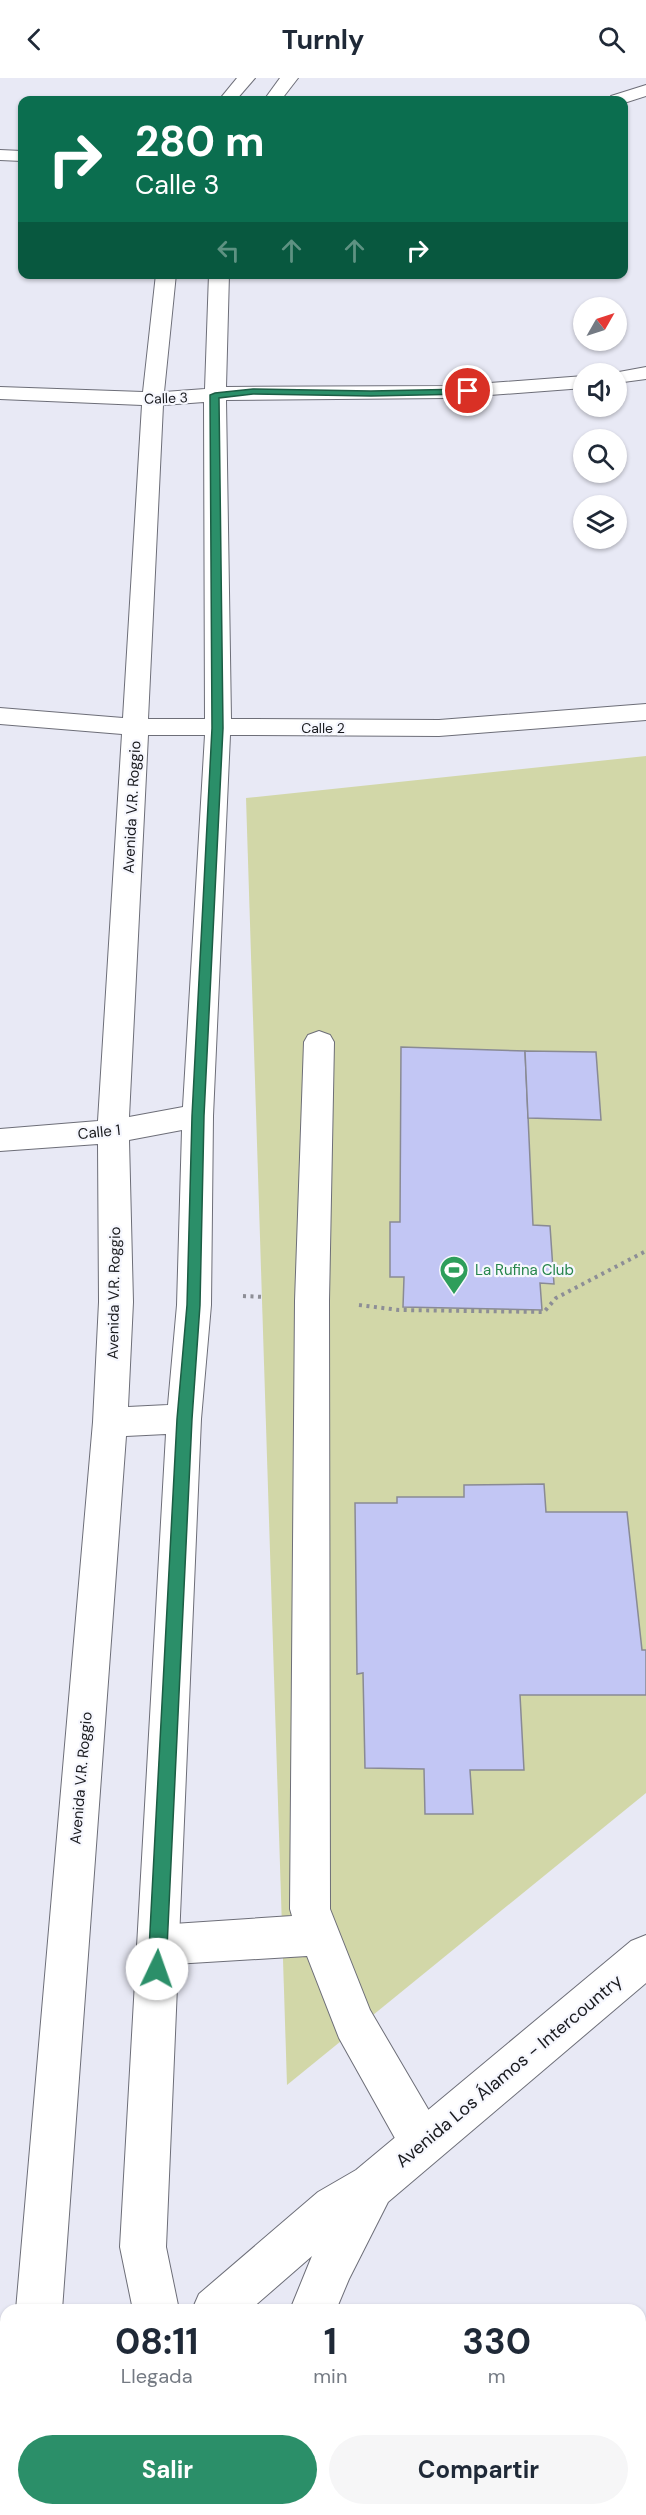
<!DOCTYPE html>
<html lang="es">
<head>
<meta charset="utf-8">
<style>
	:root { --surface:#fff; --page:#f6f6f7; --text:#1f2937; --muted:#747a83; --accent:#2b8f69 }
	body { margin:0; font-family:"DM Sans",sans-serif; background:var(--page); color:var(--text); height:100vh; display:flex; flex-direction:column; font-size:22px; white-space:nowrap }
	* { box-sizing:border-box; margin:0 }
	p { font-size:20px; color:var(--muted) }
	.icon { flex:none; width:33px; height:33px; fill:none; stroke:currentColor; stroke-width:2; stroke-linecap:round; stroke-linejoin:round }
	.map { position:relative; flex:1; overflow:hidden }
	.details { position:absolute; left:0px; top:2226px; width:646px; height:212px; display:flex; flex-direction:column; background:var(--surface); border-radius:18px 18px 0 0; box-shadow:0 2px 4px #0004 }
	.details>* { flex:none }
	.banner { position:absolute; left:18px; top:18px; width:610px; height:183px; border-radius:12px; box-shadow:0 2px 4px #0004; background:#0b6e4f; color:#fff; overflow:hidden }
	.needle { width:39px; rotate:51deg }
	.buttons { position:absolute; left:573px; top:219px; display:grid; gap:12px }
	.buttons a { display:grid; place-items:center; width:54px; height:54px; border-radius:50%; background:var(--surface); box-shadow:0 2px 4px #0004; font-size:30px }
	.pin { position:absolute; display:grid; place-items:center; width:51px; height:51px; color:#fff; margin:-26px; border:3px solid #fff; border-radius:50%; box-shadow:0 2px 6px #0007 }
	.me { position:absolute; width:66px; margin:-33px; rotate:3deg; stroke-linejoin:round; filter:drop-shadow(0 0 4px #0008) }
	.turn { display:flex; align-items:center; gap:21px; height:126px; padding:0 18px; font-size:27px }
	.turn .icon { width:78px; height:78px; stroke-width:2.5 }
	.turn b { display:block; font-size:42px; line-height:51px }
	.lanes { display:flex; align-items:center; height:57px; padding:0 18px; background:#0003; justify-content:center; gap:30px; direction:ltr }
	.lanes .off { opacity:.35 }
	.eta { display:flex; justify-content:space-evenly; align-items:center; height:102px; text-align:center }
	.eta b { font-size:36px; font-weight:700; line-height:42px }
	.button { display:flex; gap:12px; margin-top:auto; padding:12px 18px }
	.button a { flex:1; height:69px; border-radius:36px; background:var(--accent); color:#fff; font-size:24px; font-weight:700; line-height:69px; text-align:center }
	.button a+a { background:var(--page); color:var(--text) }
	header { display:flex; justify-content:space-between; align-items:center; height:78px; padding:0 18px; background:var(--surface); font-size:27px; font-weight:700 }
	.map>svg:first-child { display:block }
</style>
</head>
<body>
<header><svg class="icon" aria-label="back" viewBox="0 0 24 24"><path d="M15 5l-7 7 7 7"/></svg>Turnly<svg class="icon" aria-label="search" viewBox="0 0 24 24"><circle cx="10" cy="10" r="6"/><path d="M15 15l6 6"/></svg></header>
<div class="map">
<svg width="646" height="2437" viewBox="0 0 646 2437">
	<rect width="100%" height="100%" fill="#e8e9f5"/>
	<g fill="#d2d7a8">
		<polygon points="646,678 646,1715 287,2007 246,720"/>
		<polygon points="108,2432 250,2432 256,2437 103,2437"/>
	</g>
	<g fill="#c2c6f4" stroke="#898a94" stroke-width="1.5">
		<polygon points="401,969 525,973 533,1147 550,1148 554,1206 540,1205 542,1232 403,1229 404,1199 390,1199 390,1144 400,1144"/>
		<polygon points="525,973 596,974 601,1042 528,1040"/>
		<polygon points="544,1406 546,1434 627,1434 642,1572 646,1572 646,1617 520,1617 524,1692 470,1692 473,1736 425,1736 424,1691 365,1690 363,1595 357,1596 355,1425 397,1425 397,1419 464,1419 464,1407"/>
	</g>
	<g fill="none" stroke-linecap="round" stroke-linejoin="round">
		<g stroke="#6d6e78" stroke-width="2">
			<polygon id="lane" points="319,953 330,957 334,964 329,1223 330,1831 370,1932 438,2048 444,2064 438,2080 422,2086 406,2080 339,1960 307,1878 158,1887 143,1881 137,1867 143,1853 158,1847 292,1838 290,1831 295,1223 304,964 308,957"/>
		</g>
		<g stroke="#6d6e78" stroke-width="2">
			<g id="street">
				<polygon points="237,0 255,0 236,22 219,22"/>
				<polygon points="280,0 298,0 281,22 264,22"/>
				<polygon points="646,7 646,18 624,25 624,22 608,22 611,18"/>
				<polygon points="0,72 22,73 22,83 0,82"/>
				<path d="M156,196H176L164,314L205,311L209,196H229L226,309L449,308L584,298V310L449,320L226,322L231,641L439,642L646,626V642L439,658L230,657L213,1038L211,1227L201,1341L166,2169L179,2232H133L120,2169L166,1356L126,1358L62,2232H16L93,1344L99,1224L98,1066L0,1073V1051L98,1043L122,656L0,646V630L123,640L142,327L0,321V309L143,314ZM204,324L205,641H148L163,327ZM148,657H205L183,1029L129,1039ZM182,1052L177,1227L168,1327L128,1329L133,1224L129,1062Z"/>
				<polygon points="646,289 646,301 616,305 616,296 608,296"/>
				<polygon points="646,2313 646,2361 640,2362 640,2314"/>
				<polygon points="6,2431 54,2432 55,2437 7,2437"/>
			</g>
		</g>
		<g stroke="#6d6e78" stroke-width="2">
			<g id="secondary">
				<polygon points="646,1857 646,1905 388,2124 349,2201 336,2232 290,2232 312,2178 250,2232 192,2232 199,2216 318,2114 356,2092 631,1863"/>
				<polygon points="6,2397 6,2432 26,2432 24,2437 0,2437 0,2399"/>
				<polygon points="32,2432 82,2432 80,2437 30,2437"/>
				<polygon points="283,2432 334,2432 336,2437 285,2437"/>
			</g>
		</g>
		<g stroke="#8d8e96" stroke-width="4" stroke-dasharray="3 4.5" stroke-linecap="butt">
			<polyline points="243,1218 265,1219"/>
			<polyline points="359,1227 399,1232 544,1234 556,1220 646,1173"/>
		</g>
		<use href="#lane" fill="#fff" fill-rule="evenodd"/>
		<use href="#street" fill="#fff" fill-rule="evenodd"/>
		<use href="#secondary" fill="#fff" fill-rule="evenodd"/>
	</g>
	<polygon fill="#2b8f69" stroke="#1c5d44" stroke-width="1.5" points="253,311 371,313 468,311 473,313 468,316 371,318 253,316 219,320 223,650 204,1038 200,1227 192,1341 166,1891 163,1897 157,1899 151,1897 148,1891 177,1341 187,1227 192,1038 212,650 210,317 215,315"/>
	<defs>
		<g id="stadium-pin" transform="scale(1.5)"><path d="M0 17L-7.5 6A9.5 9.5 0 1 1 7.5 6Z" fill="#2e9e5b" stroke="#f6f7fe"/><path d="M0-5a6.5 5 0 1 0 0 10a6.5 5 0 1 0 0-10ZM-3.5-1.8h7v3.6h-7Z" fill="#fff"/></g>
	</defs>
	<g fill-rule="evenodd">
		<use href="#stadium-pin" x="454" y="1192"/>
	</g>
	<g text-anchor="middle" stroke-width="4.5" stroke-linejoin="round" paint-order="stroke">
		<g font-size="14" fill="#191a1e" stroke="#f6f7fe">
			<text transform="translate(166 320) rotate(-2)" y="5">Calle 3</text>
			<text x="323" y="655">Calle 2</text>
		</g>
		<g font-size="15" fill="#191a1e" stroke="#f6f7fe">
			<text transform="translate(132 729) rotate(-87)" y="5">Avenida V.R. Roggio</text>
			<text transform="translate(99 1054) rotate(-6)" y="5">Calle 1</text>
			<text transform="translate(114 1215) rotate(-89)" y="5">Avenida V.R. Roggio</text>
			<text transform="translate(81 1700) rotate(-85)" y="5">Avenida V.R. Roggio</text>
		</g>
		<g font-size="15" fill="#27864d" stroke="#f6f7fe" text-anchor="start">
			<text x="475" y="1197">La Rufina Club</text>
		</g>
		<g font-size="18" fill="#191a1e" stroke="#f6f7fe">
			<text transform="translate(509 1993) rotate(-40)" y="6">Avenida Los Álamos - Intercountry</text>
		</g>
	</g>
</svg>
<div class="buttons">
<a><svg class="needle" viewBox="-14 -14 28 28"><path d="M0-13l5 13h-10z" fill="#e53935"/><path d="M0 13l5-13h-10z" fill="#747a83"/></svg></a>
<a><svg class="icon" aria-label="sound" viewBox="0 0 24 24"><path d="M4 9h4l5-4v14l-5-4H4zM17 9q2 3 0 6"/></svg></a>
<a><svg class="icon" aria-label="search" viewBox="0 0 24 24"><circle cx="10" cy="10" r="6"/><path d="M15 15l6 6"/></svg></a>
<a><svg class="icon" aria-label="layers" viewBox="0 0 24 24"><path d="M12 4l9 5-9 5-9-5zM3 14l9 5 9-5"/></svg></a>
</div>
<div class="pin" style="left:468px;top:313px;background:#d93025"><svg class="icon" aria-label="arrive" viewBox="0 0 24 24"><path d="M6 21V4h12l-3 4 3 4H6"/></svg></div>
<svg class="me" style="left:157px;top:1891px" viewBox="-20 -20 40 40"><circle r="19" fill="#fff"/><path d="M0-13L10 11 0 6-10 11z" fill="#2b8f69"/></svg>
<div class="banner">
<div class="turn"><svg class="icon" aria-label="right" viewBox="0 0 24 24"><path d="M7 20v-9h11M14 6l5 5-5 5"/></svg><div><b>280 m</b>Calle 3</div></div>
<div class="lanes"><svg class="icon off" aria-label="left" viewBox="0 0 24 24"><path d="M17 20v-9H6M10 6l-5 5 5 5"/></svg><svg class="icon off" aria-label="ahead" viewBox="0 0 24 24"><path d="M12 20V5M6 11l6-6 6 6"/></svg><svg class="icon off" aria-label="ahead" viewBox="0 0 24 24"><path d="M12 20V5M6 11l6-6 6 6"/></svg><svg class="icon" aria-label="right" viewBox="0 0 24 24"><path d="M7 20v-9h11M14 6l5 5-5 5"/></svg></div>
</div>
<section class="details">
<div class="eta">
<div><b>08:11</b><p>Llegada</p></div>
<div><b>1</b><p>min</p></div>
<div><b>330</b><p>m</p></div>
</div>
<div class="button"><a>Salir</a><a>Compartir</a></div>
</section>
</div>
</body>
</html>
